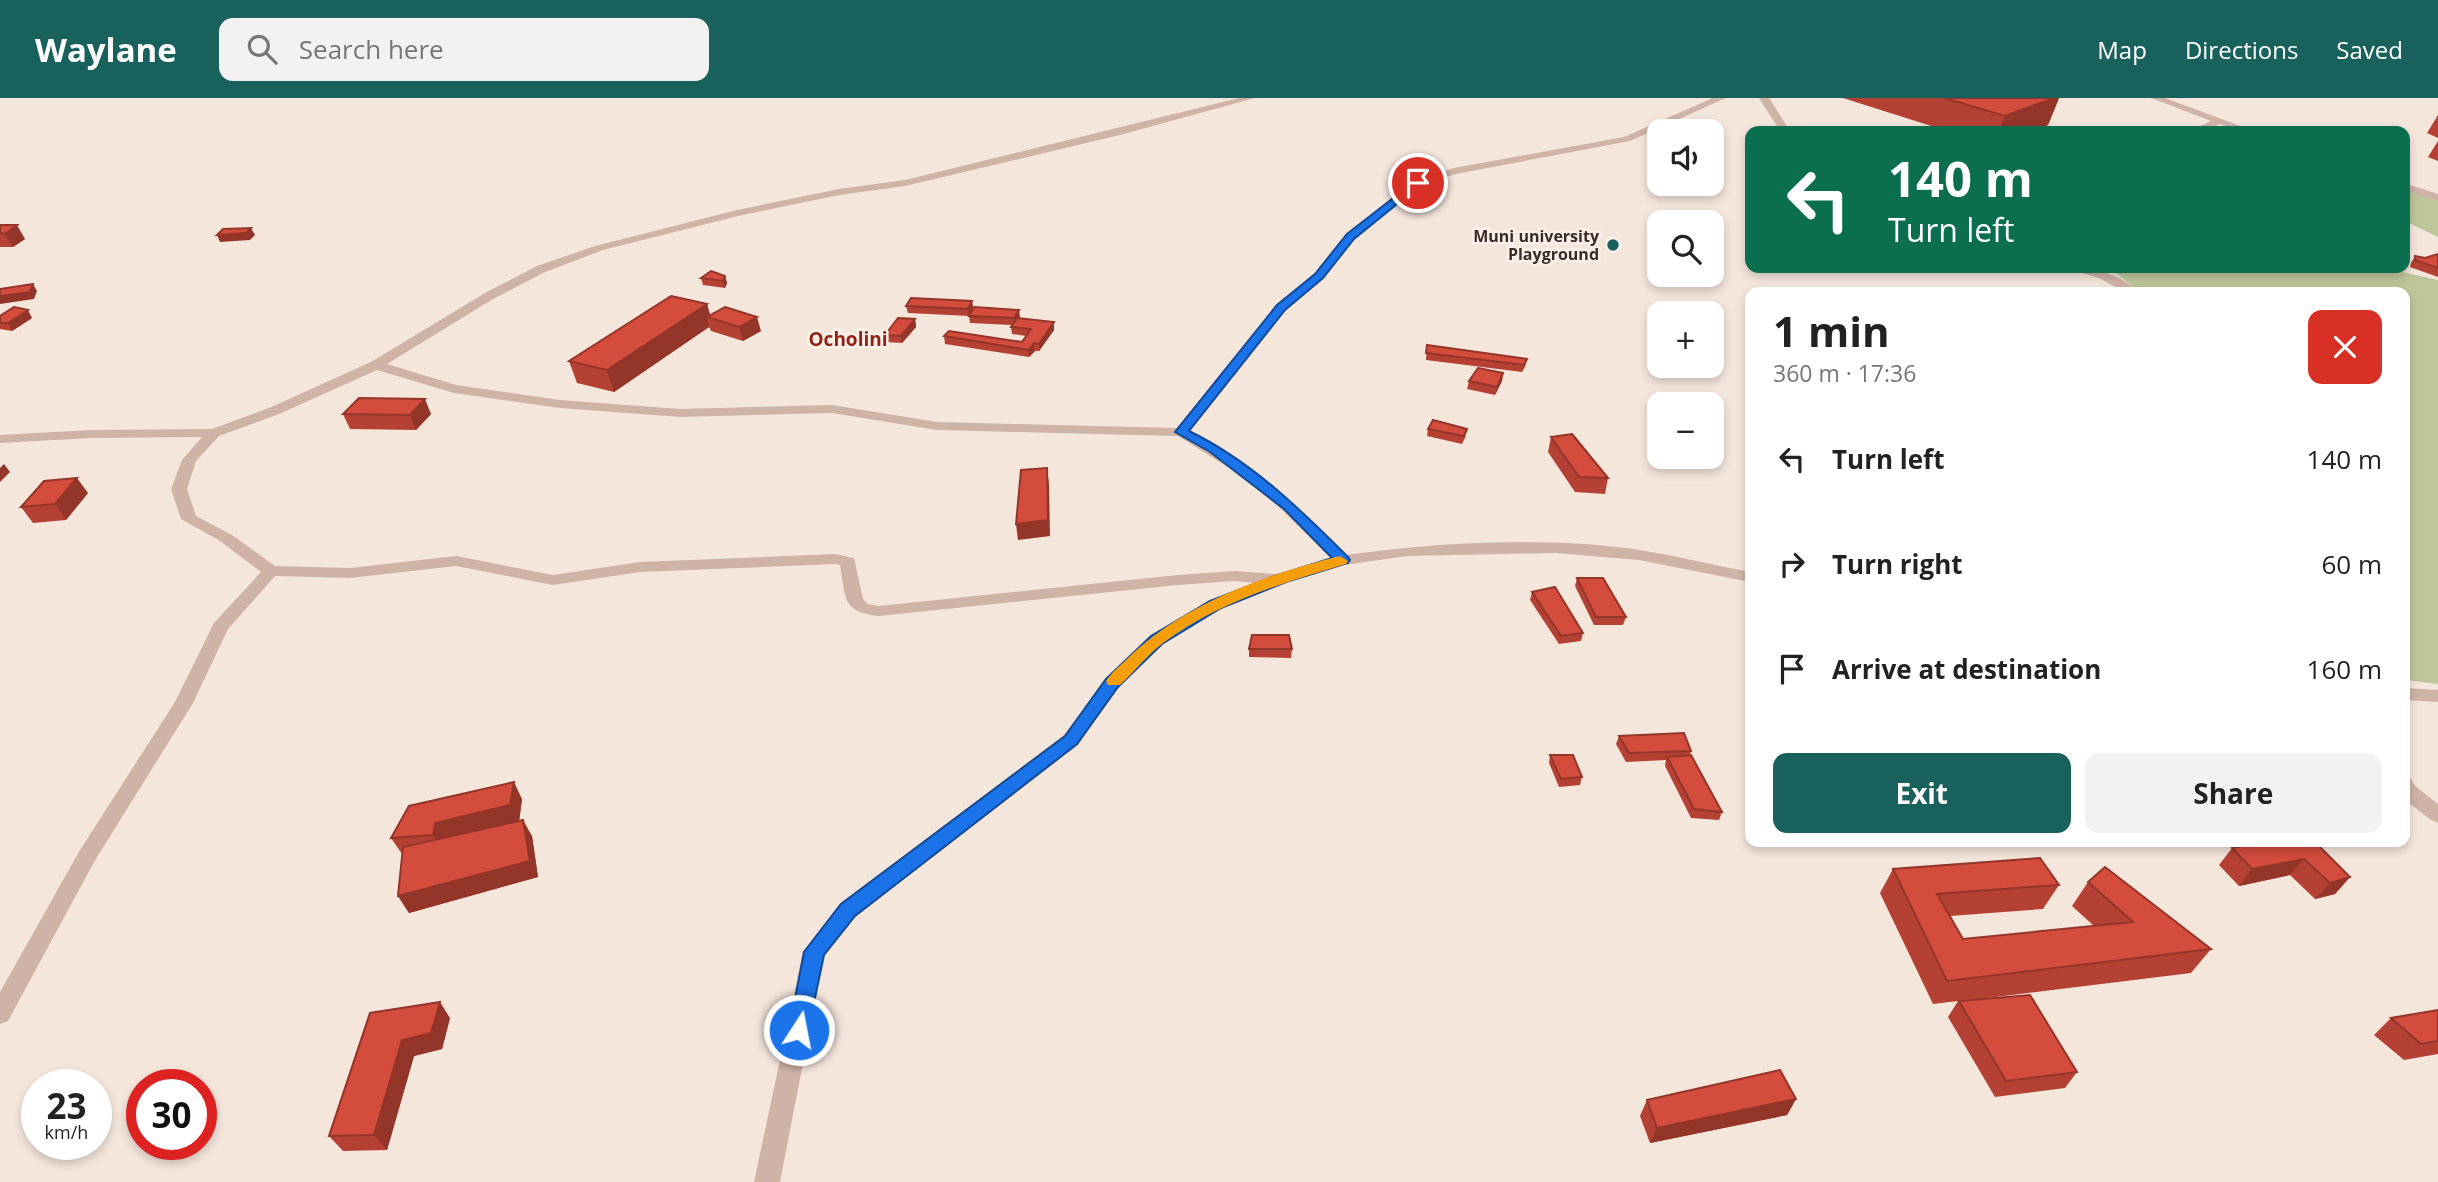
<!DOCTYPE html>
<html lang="en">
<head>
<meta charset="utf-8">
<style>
	:root { --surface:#fff; --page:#f2f2f2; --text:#222; --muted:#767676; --accent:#18615c }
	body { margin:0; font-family:"Open Sans",sans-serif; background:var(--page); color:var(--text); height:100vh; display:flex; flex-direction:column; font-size:26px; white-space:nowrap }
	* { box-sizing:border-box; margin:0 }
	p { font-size:23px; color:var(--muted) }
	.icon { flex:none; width:38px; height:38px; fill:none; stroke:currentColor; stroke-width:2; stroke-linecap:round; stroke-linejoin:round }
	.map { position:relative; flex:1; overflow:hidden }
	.sheet { position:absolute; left:1745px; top:189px; width:665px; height:560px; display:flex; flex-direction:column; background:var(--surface); border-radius:14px; box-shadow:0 4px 10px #0003 }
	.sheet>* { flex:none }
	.guide { position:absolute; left:1745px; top:28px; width:665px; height:147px; border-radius:14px; box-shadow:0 4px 10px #0003; background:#0b6e4f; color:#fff; overflow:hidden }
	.fabs { position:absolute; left:1647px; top:21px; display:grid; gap:14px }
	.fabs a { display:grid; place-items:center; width:77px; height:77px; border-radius:14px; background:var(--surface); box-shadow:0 4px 10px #0003; font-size:35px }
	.speed { position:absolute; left:21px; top:971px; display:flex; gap:14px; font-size:35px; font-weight:700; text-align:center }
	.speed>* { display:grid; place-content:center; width:91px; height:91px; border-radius:50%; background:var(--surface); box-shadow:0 4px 10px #0003; line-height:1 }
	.speed small { font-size:18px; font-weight:400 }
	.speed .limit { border:10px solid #d22; background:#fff; color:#111 }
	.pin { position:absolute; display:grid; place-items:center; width:60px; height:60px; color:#fff; margin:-30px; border:4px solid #fff; border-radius:50%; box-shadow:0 2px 7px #0007 }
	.me { position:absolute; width:77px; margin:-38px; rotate:11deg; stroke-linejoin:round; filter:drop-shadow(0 0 5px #0008) }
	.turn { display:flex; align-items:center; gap:24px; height:147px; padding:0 28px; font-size:32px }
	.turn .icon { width:91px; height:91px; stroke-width:2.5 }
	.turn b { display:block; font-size:49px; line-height:60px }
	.round { display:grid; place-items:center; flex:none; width:74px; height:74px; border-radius:14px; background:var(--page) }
	.headline { display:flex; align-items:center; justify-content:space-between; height:119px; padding:0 28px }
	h1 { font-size:42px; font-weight:700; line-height:52px }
	.cta { display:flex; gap:14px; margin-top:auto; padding:14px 28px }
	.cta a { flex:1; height:80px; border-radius:14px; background:var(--accent); color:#fff; font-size:28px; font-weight:700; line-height:80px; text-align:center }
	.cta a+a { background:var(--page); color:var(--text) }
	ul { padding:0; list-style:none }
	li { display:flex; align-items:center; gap:21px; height:105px; padding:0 28px }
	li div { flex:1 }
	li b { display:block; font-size:26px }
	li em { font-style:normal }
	header { display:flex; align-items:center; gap:42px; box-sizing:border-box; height:98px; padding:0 35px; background:var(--accent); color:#fff }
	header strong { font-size:33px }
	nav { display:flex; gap:38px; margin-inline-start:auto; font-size:24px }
	.search { width:490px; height:63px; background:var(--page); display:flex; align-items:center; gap:18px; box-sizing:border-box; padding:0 24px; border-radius:14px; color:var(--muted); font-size:26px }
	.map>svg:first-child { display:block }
</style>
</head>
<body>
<header>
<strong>Waylane</strong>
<div class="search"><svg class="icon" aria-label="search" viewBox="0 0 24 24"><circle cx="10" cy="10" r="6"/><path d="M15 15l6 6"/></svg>Search here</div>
<nav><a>Map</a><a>Directions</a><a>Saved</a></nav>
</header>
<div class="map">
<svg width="2438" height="1084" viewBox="0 0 2438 1084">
	<rect width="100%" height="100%" fill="#f5e6dc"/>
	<g fill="#bdc69a">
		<polygon points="2404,91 2438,103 2438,139 2405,123"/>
		<polygon points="2110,170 2384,170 2438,182 2438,586 2405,582 2404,194 2139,194"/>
	</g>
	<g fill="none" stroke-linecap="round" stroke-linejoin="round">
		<g fill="#cfb3a6" fill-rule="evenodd">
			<path d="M1239,0H1255L1120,37L905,88L839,97L738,118L603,152L545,174L493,201L387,266L456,287L560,302L680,311L832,307L937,324L1177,330L1277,206L1315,175L1346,136L1414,83L1454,70L1624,39L1713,0H1726L1630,43L1456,76L1422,87L1354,140L1323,181L1285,212L1189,333C1249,365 1298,409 1346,457C1440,444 1545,438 1640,452C1677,458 1713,467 1750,474V484L1639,462L1555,455L1407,458L1344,467L1286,485L1221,511L1162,546L1118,589L1078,647L856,818L824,857L780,1084H754L803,854L840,806L1064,637L1106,581L1150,538L1209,503L1256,485L1235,483L1178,487L879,518C841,514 846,500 840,467L835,466L640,474L553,487L456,468L350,480L275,478L228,531L193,605L94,764L8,923L0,926V894L80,752L175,604L214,525L261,474L220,443L181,421L171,391L182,362L202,339L91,340L0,345V337L91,332L212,331L269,310L371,264L485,195L537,168L595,148L737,112L839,91L905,82ZM377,272L454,295L560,310L680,319L832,315L937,332L1178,338L1242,378L1281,411L1331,460L1277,476L1235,473L1178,477L879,508L868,506L863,501L854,460L835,456L640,464L553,477L456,458L350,470L275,468L232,437L196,418L187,391L196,363L219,338L279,316Z"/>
			<polygon points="1759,0 1769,0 1790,33 1780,33"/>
			<polygon points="2151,0 2165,0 2254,33 2240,33 2220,26 2203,33 2190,33 2211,23"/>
			<polygon points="2404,85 2438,96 2438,103 2404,92"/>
			<path d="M2065,170C2091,169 2119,174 2138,194H2124L2099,180Z"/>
			<polygon points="2404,590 2438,592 2438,604 2404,602"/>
			<polygon points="2404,679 2411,681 2415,688 2438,706 2438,725 2431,722 2404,701"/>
		</g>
	</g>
	<g fill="#b54134">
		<polygon points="1843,0 2059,0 2048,27 2032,33 1947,33"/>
		<polygon points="2438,17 2438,40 2427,35"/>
		<polygon points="2438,43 2438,63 2428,59"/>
		<polygon points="0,127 25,141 13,149 0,149"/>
		<polygon points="2438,156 2438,179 2410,169 2411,165 2415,158 2425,160"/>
		<polygon points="725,178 727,185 725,190 703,187 701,180"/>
		<polygon points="972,203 973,210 970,216 1020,219 1019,220 1054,224 1054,232 1039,253 1035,253 1029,259 945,246 944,238 1022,244 1026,238 1012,236 1011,229 1012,227 970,225 969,218 908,215 906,208"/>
		<polygon points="707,206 710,217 761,233 743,243 711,233 709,229 614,294 577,285 569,263"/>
		<polygon points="0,218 32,220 12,233 0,231"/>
		<polygon points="915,221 916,229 902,245 886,244 885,237"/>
		<polygon points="1427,247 1527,261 1525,269 1522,274 1426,262"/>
		<polygon points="1503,275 1502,283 1495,297 1467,291 1469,283"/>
		<polygon points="343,316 431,316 416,332 350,331"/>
		<polygon points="1428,331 1466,338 1462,346 1427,338"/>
		<polygon points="1551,339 1608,380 1605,396 1575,394 1548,354"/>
		<polygon points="88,395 66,422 33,425 21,409"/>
		<polygon points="1577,480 1626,519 1623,527 1594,527 1575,488"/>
		<polygon points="1532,494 1583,535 1581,543 1559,546 1530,502"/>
		<polygon points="1249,551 1292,551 1291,560 1249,559"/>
		<polygon points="1619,638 1691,653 1690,657 1722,714 1719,722 1691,720 1665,668 1666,662 1626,664 1616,646"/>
		<polygon points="1550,657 1582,679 1580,687 1559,689 1549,665"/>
		<polygon points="522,701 519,723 532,738 538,779 409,815 398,798 402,756 391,740"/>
		<polygon points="2261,744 2350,779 2335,796 2315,801 2290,777 2239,788 2219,767 2232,750"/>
		<polygon points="1893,771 2059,787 2043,811 1950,818 1963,841 2094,828 2072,808 2088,784 2211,851 2191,875 1964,903 2077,974 2065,990 1995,999 1948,919 1958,903 1933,906 1880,795"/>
		<polygon points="2438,912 2438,956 2404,962 2374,937 2391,920"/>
		<polygon points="450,920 442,951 414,958 387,1052 343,1053 329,1038"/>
		<polygon points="1796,1001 1787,1017 1650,1045 1640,1018 1647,1002"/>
	</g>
	<g fill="#94352a">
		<polygon points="2054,0 2059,0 2048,27 2032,33 1999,33 2005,18"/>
		<polygon points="17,127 25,141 13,149 5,136"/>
		<polygon points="251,130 255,137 250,142 220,144 217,137"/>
		<polygon points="725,178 727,185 725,190 723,183"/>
		<polygon points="33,186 37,193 34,201 0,206 0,198"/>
		<polygon points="972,203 973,210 969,218 968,211"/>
		<polygon points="707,206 711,220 707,219 709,229 614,294 607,272"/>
		<polygon points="28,212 32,220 12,233 8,225"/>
		<polygon points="1019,212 1020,219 1015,228 1014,220"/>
		<polygon points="757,219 761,233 743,243 739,229"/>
		<polygon points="915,221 916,229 902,245 901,238"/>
		<polygon points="1054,224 1054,232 1039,253 1039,246"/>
		<polygon points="1034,245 1035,253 1029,259 1029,252"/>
		<polygon points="1503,275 1502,283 1495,297 1497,289"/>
		<polygon points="425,301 431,316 416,332 410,317"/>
		<polygon points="4,366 10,374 0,384 0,370"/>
		<polygon points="1047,370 1049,386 1050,438 1018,442 1016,426"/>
		<polygon points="77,380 88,395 66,422 55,406"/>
		<polygon points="514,684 522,701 519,724 443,754 433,737 435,725"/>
		<polygon points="523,722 532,738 538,779 409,815 398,798"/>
		<polygon points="2304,761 2290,777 2239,788 2252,771"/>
		<polygon points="2350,779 2335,796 2315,801 2330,785"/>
		<polygon points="440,904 450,920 442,951 414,958 387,1052 374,1037 402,942"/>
		<polygon points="1796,1001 1787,1017 1650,1045 1657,1030"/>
	</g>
	<g fill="#d34c3c" stroke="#94352a" stroke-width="2">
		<polygon points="1944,0 2054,0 2005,18"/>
		<polygon points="0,127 17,127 5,136 0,135"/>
		<polygon points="251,130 246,135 217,137 223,131"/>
		<polygon points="2438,156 2438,170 2415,162 2415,158 2425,160"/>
		<polygon points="711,173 725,178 723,183 701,180"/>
		<polygon points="33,186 30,194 0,198 0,191"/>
		<polygon points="671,198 707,206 607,272 569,263"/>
		<polygon points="911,200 972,203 968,211 906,208"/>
		<polygon points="14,209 28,212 8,225 0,225 0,218"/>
		<polygon points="725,209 757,219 739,229 707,219"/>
		<polygon points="974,209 1019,212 1014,220 969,218"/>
		<polygon points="898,220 915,221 901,238 885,237"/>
		<polygon points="1017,220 1054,224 1039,246 1034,245 1029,252 944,238 949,233 1022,244 1031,231 1011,229"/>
		<polygon points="1427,247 1527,261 1524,267 1426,255"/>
		<polygon points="1478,270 1503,275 1497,289 1469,283"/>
		<polygon points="359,300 425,301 410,317 343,316"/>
		<polygon points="1433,322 1467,331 1464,338 1428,331"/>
		<polygon points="1572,336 1608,380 1579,379 1551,339"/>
		<polygon points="1047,370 1048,422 1016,426 1021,372"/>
		<polygon points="77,380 55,406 21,409 44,383"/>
		<polygon points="1577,480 1603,480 1626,519 1596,519"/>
		<polygon points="1555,489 1583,535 1561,538 1532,494"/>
		<polygon points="1252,537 1289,537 1292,551 1249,551"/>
		<polygon points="1684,635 1691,653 1629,655 1619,638"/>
		<polygon points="1550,657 1573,657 1582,679 1561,681"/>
		<polygon points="1691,657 1722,714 1694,711 1667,659"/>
		<polygon points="514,684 510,707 435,725 433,737 391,740 409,708"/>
		<polygon points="523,722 530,763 398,798 403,749"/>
		<polygon points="2261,744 2315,744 2350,779 2330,785 2304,761 2252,771 2232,750"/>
		<polygon points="2040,760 2059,787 1937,796 1963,841 2133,824 2088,784 2105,769 2211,851 1947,883 1893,771"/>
		<polygon points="2030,897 2077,974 2006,983 1959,903"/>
		<polygon points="440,904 431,935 402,942 374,1037 329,1038 370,915"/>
		<polygon points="2438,912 2438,943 2421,946 2391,920"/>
		<polygon points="1780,972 1796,1001 1657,1030 1647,1002"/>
	</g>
	<path fill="#1a73e8" stroke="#114b97" stroke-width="2" d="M1415,83L1423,85L1354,141L1323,180L1285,212L1189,333C1251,363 1300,411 1348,459L1350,462L1348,465L1286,484L1221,510L1162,546L1118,589L1077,646L855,818L824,857L807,938L799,941L792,938L789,932L804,854L841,806L1065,638L1106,581L1151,538L1210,503L1275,478L1332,460L1284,411L1210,354L1175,334L1277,207L1315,176L1347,136Z"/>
	<path fill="#f59e0b" d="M1340,458L1348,463L1346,466C1282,485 1216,505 1163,545C1147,557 1134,574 1120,587H1108L1106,583C1112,574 1121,567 1128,560C1185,505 1265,477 1340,458Z"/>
	<circle fill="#18615c" stroke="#fcf1e9" stroke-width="2.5" cx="1613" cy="147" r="7"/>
	<g text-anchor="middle" stroke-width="5" stroke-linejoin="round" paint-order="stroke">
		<g font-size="16" font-weight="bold" fill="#3a2b28" stroke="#fcf1e9" text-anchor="end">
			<text x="1599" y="144">Muni university<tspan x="1599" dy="18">Playground</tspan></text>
		</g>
		<g font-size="19" font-weight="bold" fill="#922417" stroke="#fcf1e9">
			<text x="848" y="248">Ocholini</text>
		</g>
	</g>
</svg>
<div class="fabs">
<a><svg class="icon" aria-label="sound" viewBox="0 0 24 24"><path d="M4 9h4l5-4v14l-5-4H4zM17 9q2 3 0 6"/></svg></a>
<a><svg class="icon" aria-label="search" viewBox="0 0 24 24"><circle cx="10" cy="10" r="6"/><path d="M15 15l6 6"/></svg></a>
<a>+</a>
<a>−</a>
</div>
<div class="speed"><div>23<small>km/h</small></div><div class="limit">30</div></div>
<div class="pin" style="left:1418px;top:85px;background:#d93025"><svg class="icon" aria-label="arrive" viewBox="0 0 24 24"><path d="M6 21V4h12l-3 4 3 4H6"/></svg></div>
<svg class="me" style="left:799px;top:932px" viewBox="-20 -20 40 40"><circle r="17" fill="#1a73e8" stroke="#fff" stroke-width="3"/><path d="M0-11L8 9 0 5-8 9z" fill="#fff"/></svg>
<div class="guide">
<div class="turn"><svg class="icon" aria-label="left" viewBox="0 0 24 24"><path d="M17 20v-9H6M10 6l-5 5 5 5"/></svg><div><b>140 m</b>Turn left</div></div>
</div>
<section class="sheet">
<div class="headline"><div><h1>1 min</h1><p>360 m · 17:36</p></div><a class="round" style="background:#d93025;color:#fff"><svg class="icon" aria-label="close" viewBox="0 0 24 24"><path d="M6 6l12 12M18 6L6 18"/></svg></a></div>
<ul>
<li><svg class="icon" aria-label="left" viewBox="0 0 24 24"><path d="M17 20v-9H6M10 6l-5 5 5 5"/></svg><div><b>Turn left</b></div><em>140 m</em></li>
<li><svg class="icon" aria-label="right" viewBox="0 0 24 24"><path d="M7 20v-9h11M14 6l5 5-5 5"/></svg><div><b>Turn right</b></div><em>60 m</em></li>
<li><svg class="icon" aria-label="arrive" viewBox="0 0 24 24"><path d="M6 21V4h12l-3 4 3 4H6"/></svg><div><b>Arrive at destination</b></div><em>160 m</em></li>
</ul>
<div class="cta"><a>Exit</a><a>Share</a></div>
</section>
</div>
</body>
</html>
